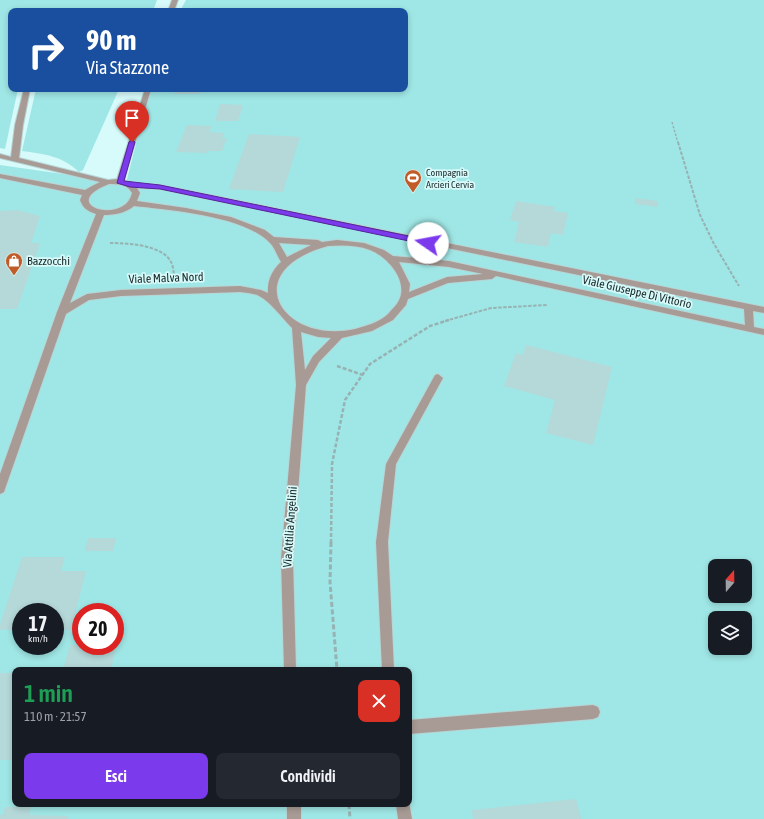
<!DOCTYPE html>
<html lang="it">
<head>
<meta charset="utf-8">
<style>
	:root { --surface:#171b24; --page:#242831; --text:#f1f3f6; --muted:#9ea1a6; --accent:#7c3aed }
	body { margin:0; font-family:"Asap Condensed",sans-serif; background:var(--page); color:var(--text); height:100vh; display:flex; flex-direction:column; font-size:15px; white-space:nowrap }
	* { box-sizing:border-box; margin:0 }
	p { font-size:13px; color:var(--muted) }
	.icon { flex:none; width:22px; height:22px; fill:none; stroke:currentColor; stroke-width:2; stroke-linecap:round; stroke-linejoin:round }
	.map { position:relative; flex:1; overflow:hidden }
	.sheet { position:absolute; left:12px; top:667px; width:400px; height:140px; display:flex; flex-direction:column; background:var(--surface); border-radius:8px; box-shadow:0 2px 6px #0003 }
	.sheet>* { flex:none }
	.banner { position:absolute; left:8px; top:8px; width:400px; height:84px; border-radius:8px; box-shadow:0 2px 6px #0003; background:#1a4fa0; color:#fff; overflow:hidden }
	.needle { width:26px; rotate:20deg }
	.buttons { position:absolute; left:708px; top:559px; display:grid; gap:8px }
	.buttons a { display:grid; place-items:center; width:44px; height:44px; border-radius:8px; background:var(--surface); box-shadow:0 2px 6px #0003; font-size:20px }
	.speed { position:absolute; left:12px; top:603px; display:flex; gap:8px; font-size:20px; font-weight:700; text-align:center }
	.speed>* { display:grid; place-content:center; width:52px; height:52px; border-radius:50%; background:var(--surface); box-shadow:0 2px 6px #0003; line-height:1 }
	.speed small { font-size:10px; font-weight:400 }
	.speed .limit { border:6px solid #d22; background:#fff; color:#111 }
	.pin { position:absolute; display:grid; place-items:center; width:34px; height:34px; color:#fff; margin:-41px -17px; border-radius:50% 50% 50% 0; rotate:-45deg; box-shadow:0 0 4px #0007 }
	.pin .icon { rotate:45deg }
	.me { position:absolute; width:44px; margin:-22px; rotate:282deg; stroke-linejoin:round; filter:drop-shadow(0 0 3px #0008) }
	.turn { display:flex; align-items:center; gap:14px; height:84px; padding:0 12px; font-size:18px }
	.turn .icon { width:52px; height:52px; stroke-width:2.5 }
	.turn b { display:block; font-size:28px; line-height:34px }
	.round { display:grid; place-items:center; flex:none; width:42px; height:42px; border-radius:8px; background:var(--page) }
	.headline { display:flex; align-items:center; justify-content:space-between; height:68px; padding:0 12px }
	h1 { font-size:24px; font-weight:600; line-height:30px; color:#1e9e55 }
	.button { display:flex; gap:8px; margin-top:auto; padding:8px 12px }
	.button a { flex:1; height:46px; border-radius:8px; background:var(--accent); color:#fff; font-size:16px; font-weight:600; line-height:46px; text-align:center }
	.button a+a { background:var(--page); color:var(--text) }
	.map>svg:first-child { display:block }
</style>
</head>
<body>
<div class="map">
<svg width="764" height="819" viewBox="0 0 764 819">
	<rect width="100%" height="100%" fill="#d7fafa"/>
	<g fill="#9fe7e6" fill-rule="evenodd">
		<polygon points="0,0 157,0 153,11 11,11 11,89 18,89 5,149 0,148"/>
		<path d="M186,0H764V819H0V165L126,183L150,89H405V11H180ZM715,566H745V596H715ZM21,612H55V646H21ZM81,612H115V646H81ZM715,618H745V648H715ZM15,670H409V804H15Z"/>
		<path d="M36,89H119L83,170L79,172C63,156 44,154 22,151Z"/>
	</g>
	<g fill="#b5d8d8">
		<polygon points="176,89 202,89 200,94 174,94"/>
		<polygon points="220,104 243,105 238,121 215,121"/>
		<polygon points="187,125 212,126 209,132 224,133 222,138 227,138 222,151 208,151 208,153 176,152"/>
		<polygon points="249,134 300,137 283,192 229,189"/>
		<polygon points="635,198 658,201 658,207 635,204"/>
		<polygon points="516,201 555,207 554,211 568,213 563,235 551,233 548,247 514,242 519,222 510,220"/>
		<polygon points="17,210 40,216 31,243 40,243 17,309 0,309 0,211"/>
		<polygon points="526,345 612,367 593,445 546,433 555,400 504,386 516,353 523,355"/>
		<polygon points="88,538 116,538 113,551 85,551"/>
		<polygon points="22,557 65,557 61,571 86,571 71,630 55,630 55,612 21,612 21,630 0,630 0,625"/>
		<polygon points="70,645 116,646 111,670 63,670"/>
		<rect x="0" y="673" width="15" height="87"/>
		<polygon points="576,799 581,819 473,819 472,810"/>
		<polygon points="5,807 31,807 29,815 69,816 68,819 0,819 0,815 3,815"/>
	</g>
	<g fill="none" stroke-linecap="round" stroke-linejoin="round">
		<g stroke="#b6d5d5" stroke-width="2">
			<g id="minor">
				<polygon points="172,0 178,0 174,11 168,11"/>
				<path d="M24,89H30L23,125L19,158L108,180L117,179L145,89H151L124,180L132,183L160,185L764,307V313L753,311L754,327L764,329V335L496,276L492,279L448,283L408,299L406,305L393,320L372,331L342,338L319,362L306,385L293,559L296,670H284L281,559L296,385L292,328C282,318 270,301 259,296C254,293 246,293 240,292L121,296L89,300L66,314L5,489L4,492L0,494V474L57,312L96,214C87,211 83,208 80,200L82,195L0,178V174L85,190L92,186L100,182L0,158V154L11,157L15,125ZM109,184C119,184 127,184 132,193C125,226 55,205 109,184ZM137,188L160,189L744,309L745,325L449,261L393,256L384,250L364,243L337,240L322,242L318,240L274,237L265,230L231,217L186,208L137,201L140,193ZM134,206C170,210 245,216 270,243C275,248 277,256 281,262C272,270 267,281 268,293L261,290L240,286L121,290L87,294L70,303L104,215C114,215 126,213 134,206ZM279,243L311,245L287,257ZM328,246C342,245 357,245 370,250C388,257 410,282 398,302C396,306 391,310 388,314C380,322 366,326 355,329C282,345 236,271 328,246ZM399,262L449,267L483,274L447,277L409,292L410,284ZM301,332L318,337L331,338L313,356L305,370Z"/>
				<polygon points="438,374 443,378 396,464 388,542 394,670 382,670 376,542 386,464 435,375"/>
				<polygon points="593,705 598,707 600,712 598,717 593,719 409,734 409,720"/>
				<polygon points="409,802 412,819 398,819 396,804 409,804"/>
				<rect x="287" y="804" width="14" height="15"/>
			</g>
		</g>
		<polyline stroke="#97b2b2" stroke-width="1.5" stroke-dasharray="2.5 1.5" stroke-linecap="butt" points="672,122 678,143"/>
		<g stroke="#97b2b2" stroke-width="2" stroke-dasharray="3.5 1.5" stroke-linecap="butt">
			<polyline points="678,142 700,215 714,244 739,286"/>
			<path d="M110,243C127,243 163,245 171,262C173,265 173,270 174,274"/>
			<polyline points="445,321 491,308 548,305"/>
		</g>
		<g stroke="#97b2b2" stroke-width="2.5" stroke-dasharray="4 2" stroke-linecap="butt">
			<polyline points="337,366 363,375"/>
			<polyline points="331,543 332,464 345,400 370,364 430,326 449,320"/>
		</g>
		<g stroke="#97b2b2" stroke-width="3" stroke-dasharray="5 2.5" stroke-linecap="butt">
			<polyline points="331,542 330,582 337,670"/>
			<polyline points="349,804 350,819"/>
		</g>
		<use href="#minor" fill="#a89b96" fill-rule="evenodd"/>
	</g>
	<polygon fill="#7c3aed" stroke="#51269a" points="132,140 135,142 124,181 160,185 428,240 431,243 428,245 160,189 130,187 117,183 129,142"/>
	<defs>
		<g id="stadium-pin" transform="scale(0.9)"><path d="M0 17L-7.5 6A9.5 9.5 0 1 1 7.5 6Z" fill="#c15c28" stroke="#d7fafa"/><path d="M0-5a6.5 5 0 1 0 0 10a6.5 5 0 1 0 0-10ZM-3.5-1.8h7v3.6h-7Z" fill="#fff"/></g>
		<g id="shop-pin" transform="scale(0.9)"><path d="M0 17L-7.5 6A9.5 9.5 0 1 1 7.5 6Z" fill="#c15c28" stroke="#d7fafa"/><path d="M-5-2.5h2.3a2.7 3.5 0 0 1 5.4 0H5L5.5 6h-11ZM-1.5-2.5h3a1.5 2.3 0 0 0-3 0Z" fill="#fff"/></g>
	</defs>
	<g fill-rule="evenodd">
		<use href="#stadium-pin" x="413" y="178"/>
		<use href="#shop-pin" x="14" y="261"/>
	</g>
	<g text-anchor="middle" stroke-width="3.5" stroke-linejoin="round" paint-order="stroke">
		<g font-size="10" fill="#1d2a2a" stroke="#d7fafa" text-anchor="start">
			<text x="426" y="176">Compagnia<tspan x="426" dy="12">Arcieri Cervia</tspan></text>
		</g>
		<g font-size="12" fill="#1d2a2a" stroke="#d7fafa" text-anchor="start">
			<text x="27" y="265">Bazzocchi</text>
		</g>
		<g font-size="12" fill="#1d2a2a" stroke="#d7fafa">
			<text transform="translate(166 278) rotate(-2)" y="4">Viale Malva Nord</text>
			<text transform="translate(637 292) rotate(13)" y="4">Viale Giuseppe Di Vittorio</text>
			<text transform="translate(290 527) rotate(-86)" y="4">Via Attilia Angelini</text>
		</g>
	</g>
</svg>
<div class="buttons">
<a><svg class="needle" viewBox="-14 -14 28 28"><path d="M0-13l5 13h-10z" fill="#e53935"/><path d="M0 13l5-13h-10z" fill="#9ea1a6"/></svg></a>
<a><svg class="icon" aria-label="layers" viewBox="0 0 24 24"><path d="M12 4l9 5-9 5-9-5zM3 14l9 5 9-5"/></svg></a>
</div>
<div class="speed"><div>17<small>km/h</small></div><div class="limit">20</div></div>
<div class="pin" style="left:132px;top:142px;background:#d93025"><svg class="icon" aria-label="arrive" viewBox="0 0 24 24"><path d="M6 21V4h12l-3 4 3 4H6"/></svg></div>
<svg class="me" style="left:428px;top:243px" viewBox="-20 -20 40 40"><circle r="19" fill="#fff"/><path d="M0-13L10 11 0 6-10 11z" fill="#7c3aed"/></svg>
<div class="banner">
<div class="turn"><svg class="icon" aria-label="right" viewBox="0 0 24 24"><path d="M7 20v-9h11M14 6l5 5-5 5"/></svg><div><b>90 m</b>Via Stazzone</div></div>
</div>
<section class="sheet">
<div class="headline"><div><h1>1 min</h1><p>110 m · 21:57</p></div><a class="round" style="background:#d93025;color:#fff"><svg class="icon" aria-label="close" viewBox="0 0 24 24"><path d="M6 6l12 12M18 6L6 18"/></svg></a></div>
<div class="button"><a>Esci</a><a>Condividi</a></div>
</section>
</div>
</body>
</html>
